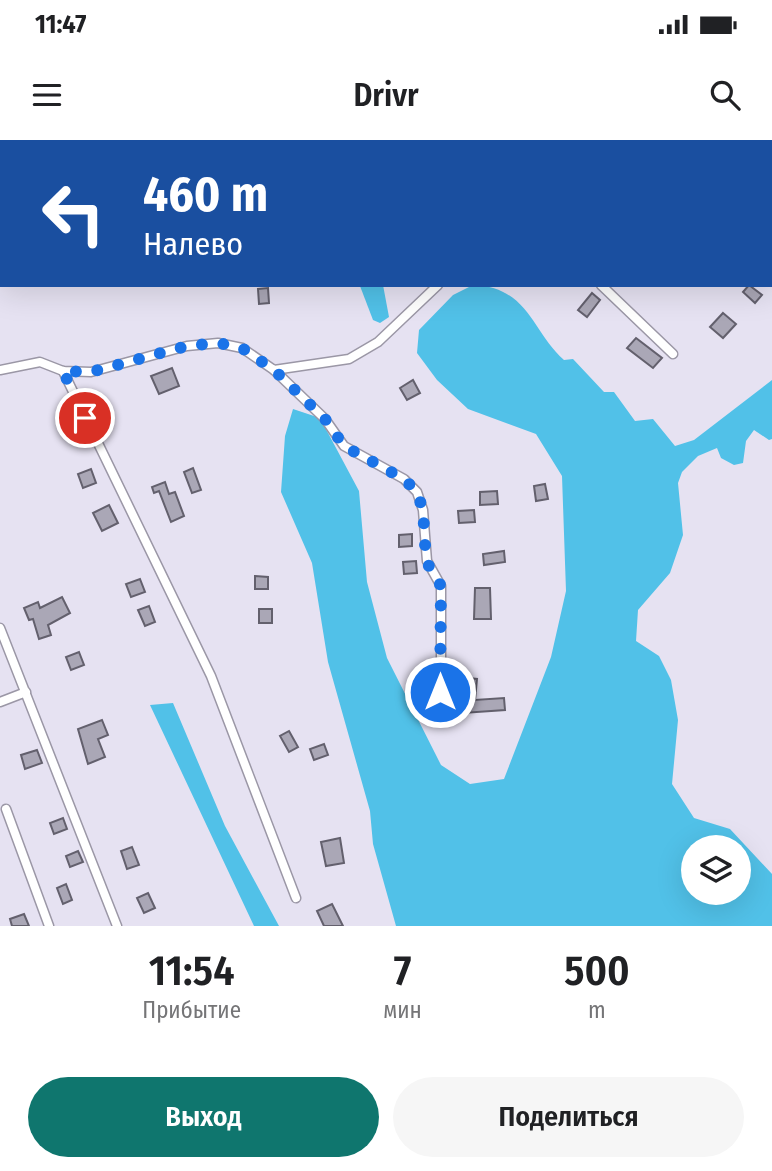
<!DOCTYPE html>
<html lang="ru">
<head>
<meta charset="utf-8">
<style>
	:root { --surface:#fff; --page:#f6f6f6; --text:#202124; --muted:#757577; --accent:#0f766e }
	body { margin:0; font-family:"Fira Sans Condensed",sans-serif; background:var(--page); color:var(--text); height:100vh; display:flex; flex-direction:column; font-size:26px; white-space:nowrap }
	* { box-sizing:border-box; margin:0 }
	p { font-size:23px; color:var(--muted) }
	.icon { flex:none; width:38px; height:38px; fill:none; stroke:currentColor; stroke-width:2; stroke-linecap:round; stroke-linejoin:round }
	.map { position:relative; height:786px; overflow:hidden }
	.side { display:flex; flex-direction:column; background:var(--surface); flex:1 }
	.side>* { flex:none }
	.top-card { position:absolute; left:0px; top:0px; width:774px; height:147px; box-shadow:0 7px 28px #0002; background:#1a4fa0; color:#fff; overflow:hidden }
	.tools { position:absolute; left:681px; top:695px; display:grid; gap:14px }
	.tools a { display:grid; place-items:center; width:70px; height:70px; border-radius:50%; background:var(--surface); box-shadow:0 7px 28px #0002; font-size:35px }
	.pin { position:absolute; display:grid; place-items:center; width:60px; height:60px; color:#fff; margin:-30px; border:4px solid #fff; border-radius:50%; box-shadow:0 2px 7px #0007 }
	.me { position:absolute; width:77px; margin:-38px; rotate:0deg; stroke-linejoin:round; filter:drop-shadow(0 0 5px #0008) }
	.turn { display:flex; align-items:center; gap:24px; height:147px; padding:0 28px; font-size:32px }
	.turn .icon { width:91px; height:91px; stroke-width:2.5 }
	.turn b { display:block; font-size:49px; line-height:60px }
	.eta { display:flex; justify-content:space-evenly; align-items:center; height:119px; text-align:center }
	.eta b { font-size:42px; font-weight:600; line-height:49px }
	.primary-button { display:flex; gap:14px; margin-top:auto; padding:14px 28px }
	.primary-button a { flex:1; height:80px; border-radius:42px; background:var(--accent); color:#fff; font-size:28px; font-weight:600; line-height:80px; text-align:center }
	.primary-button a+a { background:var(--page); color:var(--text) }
	.status { display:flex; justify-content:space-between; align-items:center; height:49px; padding:0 35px; background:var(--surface); direction:ltr }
	.status svg { height:19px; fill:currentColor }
	header { display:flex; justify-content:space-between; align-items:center; height:91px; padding:0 28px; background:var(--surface); font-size:32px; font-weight:600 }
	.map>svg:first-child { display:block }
</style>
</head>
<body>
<div class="status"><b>11:47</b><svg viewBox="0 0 49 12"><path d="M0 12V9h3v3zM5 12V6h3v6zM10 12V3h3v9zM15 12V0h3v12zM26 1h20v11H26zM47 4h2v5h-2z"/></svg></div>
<header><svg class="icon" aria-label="menu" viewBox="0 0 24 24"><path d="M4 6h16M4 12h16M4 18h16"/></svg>Drivr<svg class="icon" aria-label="search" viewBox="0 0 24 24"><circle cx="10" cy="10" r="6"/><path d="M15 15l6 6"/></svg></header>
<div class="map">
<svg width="772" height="786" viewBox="0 0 772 786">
	<rect width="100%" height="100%" fill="#e6e2f2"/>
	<g fill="#51c1e8" fill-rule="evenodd">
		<polygon points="383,145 389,177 380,183 373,180 360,146"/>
		<path d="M473,145C529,147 532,192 564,220L573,219L604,252H614L635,281L653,279L675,306L694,300L772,240V299L769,300L754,290L746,301L743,323L734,325L721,318L717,308L698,316L682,332L678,343L683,395L670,433L638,470L636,501L659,516L671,540L678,580L672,644L694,678L730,689L772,734V786H396L373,704L370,671L328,522L312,423L281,352L285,296L293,269L320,278L359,351L367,442L387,518L441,625L470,644L504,639L551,517L566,451L562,336L536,294L468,269L437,240L417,213L419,190L453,155ZM693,707H738V752H693Z"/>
		<polygon points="173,563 225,686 279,786 254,786 150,565"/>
	</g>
	<g fill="#aaa7b6" stroke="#63606d" stroke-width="2">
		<polygon points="749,145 762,155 755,163 743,152"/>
		<polygon points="268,148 269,163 259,164 258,149"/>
		<polygon points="592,153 600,160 587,177 578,170"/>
		<polygon points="723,173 736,184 723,198 710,187"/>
		<polygon points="636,198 662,218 653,228 627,208"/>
		<polygon points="172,228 179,246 159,254 151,236"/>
		<polygon points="413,240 420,253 407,260 400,248"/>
		<polygon points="193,328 201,350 192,353 184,332"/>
		<polygon points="91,329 96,343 83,348 78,334"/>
		<polygon points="165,342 169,354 175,352 184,376 171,382 159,351 154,353 152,347"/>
		<polygon points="545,344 548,359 536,361 534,346"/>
		<polygon points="497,351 498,364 480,365 480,352"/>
		<polygon points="109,365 118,383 102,391 93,373"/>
		<polygon points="474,370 475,382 459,383 458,371"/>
		<polygon points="412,394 412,406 399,407 399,395"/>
		<polygon points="504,411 505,422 484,425 483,414"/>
		<polygon points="416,421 417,433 404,434 403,422"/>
		<polygon points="255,436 268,437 268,449 255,449"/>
		<polygon points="140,439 145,452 131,457 126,444"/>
		<polygon points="475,448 490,448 491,479 474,479"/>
		<polygon points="62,457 70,473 48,485 51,495 39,499 33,479 29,480 24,468 38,462 40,468"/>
		<polygon points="149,466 155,482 145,486 138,470"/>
		<rect x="259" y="469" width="13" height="14"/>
		<polygon points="79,512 84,525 71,530 66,517"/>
		<polygon points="468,538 477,539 475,560 504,558 505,570 463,573"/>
		<polygon points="102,580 108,595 98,599 105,617 88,624 78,589"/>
		<polygon points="289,591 298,607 289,612 280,596"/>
		<polygon points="324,604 328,615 314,620 310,609"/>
		<polygon points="37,610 42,623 25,629 21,615"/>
		<polygon points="63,678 67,689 54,694 50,683"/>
		<polygon points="340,698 344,723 326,726 321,702"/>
		<polygon points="132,707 139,725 127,729 121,711"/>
		<polygon points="78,711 83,722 70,727 66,716"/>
		<polygon points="66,744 72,760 63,764 57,748"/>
		<polygon points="148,753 155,768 144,773 137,758"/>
		<polygon points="332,764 343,786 324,786 317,771"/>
		<polygon points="24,774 29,786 12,786 10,779"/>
	</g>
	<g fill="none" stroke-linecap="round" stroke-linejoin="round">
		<g stroke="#9b97a6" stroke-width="11">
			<g id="minor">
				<polyline points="425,0 426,2"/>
				<polyline points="507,0 508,2"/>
				<polyline points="573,2 574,0"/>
				<polyline points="601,145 673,214"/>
				<polyline points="0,230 40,222 63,231 91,232 187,206 218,203 242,208 274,230 349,219 378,202 438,145"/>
				<polyline points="274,230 325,279 344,306 404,339 417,352 423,370 427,421 441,446 441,552"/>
				<polyline points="63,231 211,536 296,758"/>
				<polyline points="0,488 117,786"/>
				<polyline points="0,562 26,552"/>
				<polyline points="6,669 49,786"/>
			</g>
		</g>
		<use href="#minor" stroke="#fff" stroke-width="8"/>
	</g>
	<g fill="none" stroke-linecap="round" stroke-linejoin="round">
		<polyline stroke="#1a73e8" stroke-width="12" stroke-dasharray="0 21.6" points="85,278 63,231 91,232 187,206 218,203 242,208 274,230 325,279 344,306 404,339 417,352 423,370 426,421 441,446 440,552"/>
	</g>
</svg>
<div class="tools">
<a><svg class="icon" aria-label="layers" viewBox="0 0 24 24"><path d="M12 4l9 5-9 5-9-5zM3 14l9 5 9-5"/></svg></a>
</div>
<div class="pin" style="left:85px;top:278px;background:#d93025"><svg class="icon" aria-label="arrive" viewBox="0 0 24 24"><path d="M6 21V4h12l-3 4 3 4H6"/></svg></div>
<svg class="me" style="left:440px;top:552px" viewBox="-20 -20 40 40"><circle r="17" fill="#1a73e8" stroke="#fff" stroke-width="3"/><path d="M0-11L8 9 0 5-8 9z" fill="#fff"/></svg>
<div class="top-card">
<div class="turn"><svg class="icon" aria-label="left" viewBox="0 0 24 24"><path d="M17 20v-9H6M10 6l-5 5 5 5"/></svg><div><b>460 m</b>Налево</div></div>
</div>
</div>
<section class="side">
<div class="eta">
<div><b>11:54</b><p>Прибытие</p></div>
<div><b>7</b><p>мин</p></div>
<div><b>500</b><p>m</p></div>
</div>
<div class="primary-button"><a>Выход</a><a>Поделиться</a></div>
</section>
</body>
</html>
